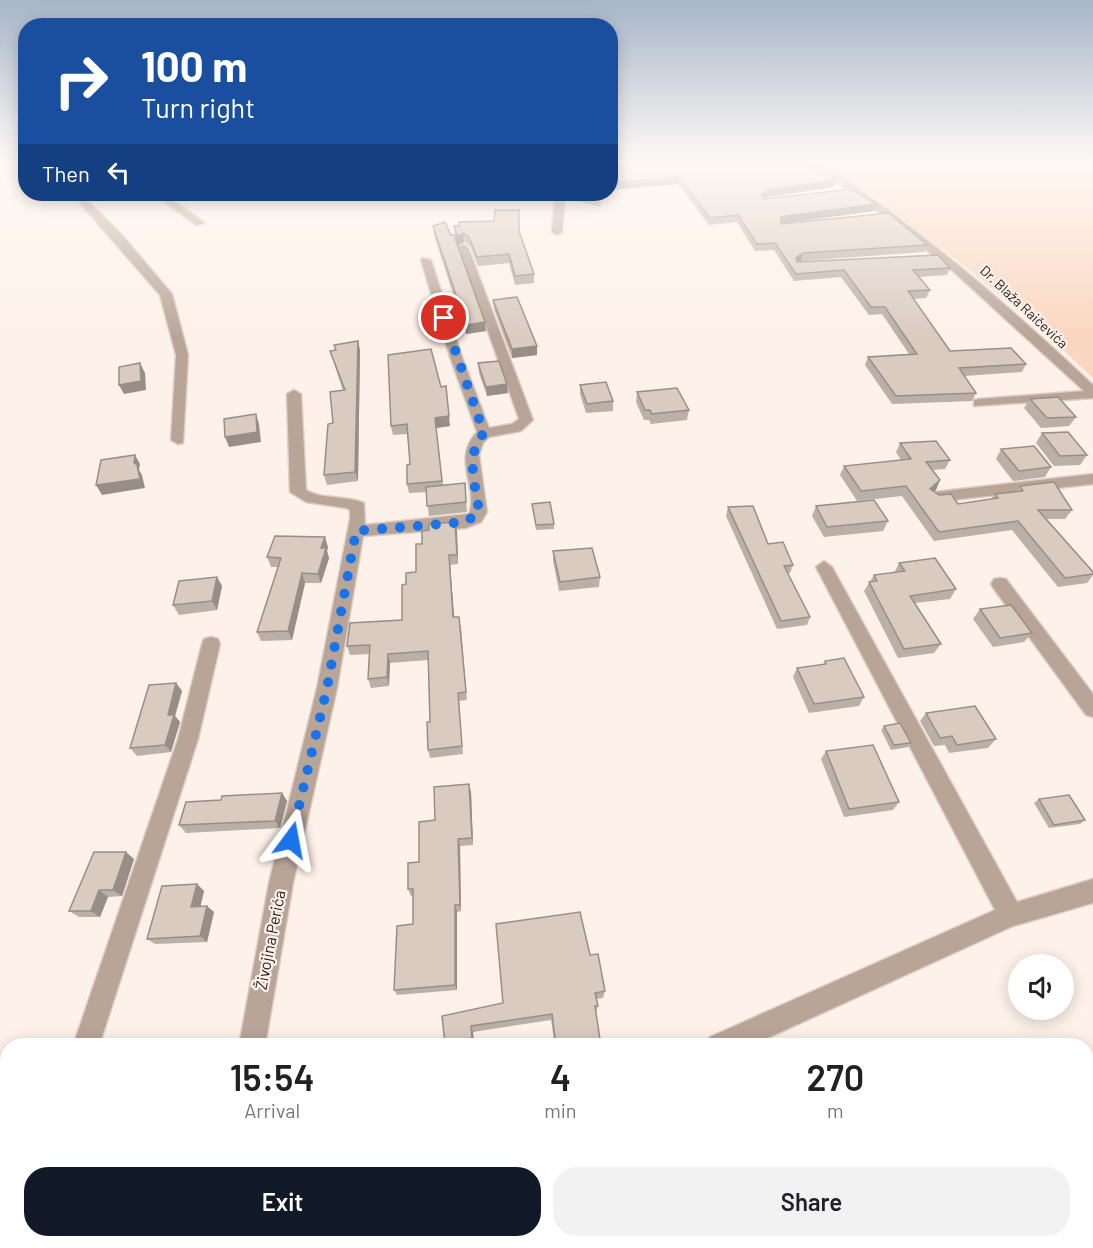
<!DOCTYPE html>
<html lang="en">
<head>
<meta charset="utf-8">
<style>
	:root { --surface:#fff; --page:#f2f2f2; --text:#202124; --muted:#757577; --accent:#111827 }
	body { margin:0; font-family:Barlow,sans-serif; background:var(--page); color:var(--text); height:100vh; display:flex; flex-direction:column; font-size:22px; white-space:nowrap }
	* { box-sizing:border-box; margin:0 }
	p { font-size:20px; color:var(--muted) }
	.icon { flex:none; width:33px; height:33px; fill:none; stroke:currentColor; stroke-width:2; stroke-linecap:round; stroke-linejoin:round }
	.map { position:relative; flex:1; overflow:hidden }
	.sheet { position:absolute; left:0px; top:1038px; width:1094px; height:210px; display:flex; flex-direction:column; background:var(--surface); border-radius:24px 24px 0 0; box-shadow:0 3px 15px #0003 }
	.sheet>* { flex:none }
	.guide { position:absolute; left:18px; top:18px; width:600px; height:183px; border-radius:24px; box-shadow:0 3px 15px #0003; background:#1a4fa0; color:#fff; overflow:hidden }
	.controls { position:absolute; left:1008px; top:954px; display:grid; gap:12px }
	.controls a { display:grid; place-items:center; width:66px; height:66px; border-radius:50%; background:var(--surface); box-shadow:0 3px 15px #0003; font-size:30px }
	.pin { position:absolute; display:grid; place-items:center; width:51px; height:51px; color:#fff; margin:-26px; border:3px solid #fff; border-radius:50%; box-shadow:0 2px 6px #0007 }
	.me { position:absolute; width:66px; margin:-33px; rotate:13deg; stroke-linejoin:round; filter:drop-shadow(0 0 4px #0008) }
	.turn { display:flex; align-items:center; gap:21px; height:126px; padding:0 24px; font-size:27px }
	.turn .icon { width:78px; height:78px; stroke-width:2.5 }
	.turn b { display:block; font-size:42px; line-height:51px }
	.then { display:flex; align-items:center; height:57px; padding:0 24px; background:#0003; gap:12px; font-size:22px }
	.eta { display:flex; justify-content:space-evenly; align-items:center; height:102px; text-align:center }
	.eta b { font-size:36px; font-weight:600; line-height:42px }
	.cta { display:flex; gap:12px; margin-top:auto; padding:12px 24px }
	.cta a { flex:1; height:69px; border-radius:24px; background:var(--accent); color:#fff; font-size:24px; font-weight:600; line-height:69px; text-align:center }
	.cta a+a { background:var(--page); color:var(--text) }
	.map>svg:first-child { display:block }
</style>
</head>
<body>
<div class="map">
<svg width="1093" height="1248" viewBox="0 0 1093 1248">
	<rect width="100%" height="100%" fill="#fef1e9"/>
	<path fill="#fbd6bf" d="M822,163H1093V378C1010,298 919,228 822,163Z"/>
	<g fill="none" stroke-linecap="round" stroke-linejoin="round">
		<g stroke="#dbcfc8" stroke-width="3">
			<g id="minor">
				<path d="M810,163C831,163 852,184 869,196C948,253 1022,318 1093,385V398L974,406V400L979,399L1084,391L955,273L885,217Z"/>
				<polygon points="72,194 81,194 122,235 172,294 188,355 183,443 178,444 171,440 176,355 160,295"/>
				<polygon points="154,194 164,194 205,223 196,225"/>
				<polygon points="555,194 565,194 562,232 557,235 552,232"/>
				<path d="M463,244L468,247L533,420L521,431L489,437L483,443L479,455L487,512L481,522L466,528L363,536L337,688L293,883L265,1046H239L269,883L317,688L350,519V510L346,508L306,502L290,492L287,394L294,390L301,394L306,490C322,500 345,495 364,503L365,525L469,514C479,487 451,460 477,432L450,357L421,260L422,258L431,260L462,357L489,428L512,424L519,419L458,247Z"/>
				<polygon points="1093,474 1093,484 935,502 927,497 935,492"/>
				<polygon points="824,561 832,567 1017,902 1093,879 1093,903 1013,926 750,1046 706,1046 710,1037 995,910 816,567"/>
				<polygon points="1000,578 1006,579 1093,694 1093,717 1086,715 994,589 991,584 994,579"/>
				<polygon points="211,637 218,639 220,644 198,739 99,1046 73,1046 178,739 202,644 204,639"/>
				<polygon points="8,1239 8,1240 37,1240 34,1248 4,1248"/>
				<polygon points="207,1240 237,1240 235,1248 205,1248"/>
				<polygon points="284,1240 325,1240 322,1248 281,1248"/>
			</g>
		</g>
		<use href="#minor" fill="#b9a598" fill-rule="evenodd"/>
	</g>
	<g fill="#bbafa6">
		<polygon points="610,168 828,179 836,180 834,187 767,197 764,199 876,204 874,211 781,224 927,245 924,252 800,261 950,268 947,275 919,277 930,290 926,298 913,299 950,351 1026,364 1022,372 964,376 976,393 972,401 892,404 865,365 868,357 909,354 882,314 869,315 841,277 794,281 774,250 755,251 737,222 709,225 678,184 610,190"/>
		<polygon points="574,194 601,200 600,207 573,200"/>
		<polygon points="433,226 451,235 455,235 454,226 519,232 534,274 534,283 515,285 509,263 478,266 470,246 464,242 458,245 486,331 466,334 434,235"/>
		<polygon points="493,300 537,355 512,358 494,309"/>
		<polygon points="358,341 360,350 358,481 327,485 324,475 343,391 333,360 330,351 335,350"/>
		<polygon points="388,355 450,426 436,428 443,485 465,483 467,512 429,516 426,492 409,493 407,484 410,464 407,434 393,435 391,426"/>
		<polygon points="478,363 507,384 508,393 487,396 479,373"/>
		<polygon points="580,385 613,401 613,411 586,413 580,394"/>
		<polygon points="637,392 689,410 687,420 651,424 649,420 644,420 636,402"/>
		<polygon points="1030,399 1076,417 1069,426 1041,428 1024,408"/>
		<polygon points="1042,433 1087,455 1080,465 1054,466 1036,443"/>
		<polygon points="900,443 950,460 945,469 933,470 936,490 934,491 939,495 958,504 991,499 995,494 1016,491 1020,486 1072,510 1065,519 1046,519 1093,572 1093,575 1087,583 1058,587 1012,530 934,541 902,496 857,501 840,475 844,466 901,460 896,452"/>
		<polygon points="1001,449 1051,467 1045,477 1013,481 996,459"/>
		<polygon points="532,504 554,524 554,529 536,530"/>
		<polygon points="816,506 888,521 883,531 824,537 812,516"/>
		<polygon points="728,507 768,544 793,565 790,573 788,573 810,617 807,625 777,629 726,516"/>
		<polygon points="457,531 458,564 450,565 454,617 461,626 467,700 459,701 463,754 430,758 428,750 430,722 428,660 390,663 389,686 371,688 368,679 369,654 350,655 347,646 402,620 406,584 416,572 422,544"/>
		<polygon points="328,547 327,551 329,558 321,583 305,583 292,640 261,641 257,632 278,567 271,567 267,557"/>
		<polygon points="553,551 600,577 599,587 559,591 553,561"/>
		<polygon points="899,563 956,589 950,599 915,603 941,644 934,653 898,658 864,591 874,575 894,573"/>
		<polygon points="217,577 222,586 217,610 179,615 173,605"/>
		<polygon points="980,609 1032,633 1024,642 993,647 973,619"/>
		<polygon points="825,661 864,697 859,706 809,713 793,677 797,668 824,664"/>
		<polygon points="176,683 182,691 175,716 180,722 171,752 137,756 130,748"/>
		<polygon points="926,713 996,739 988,748 949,753 945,745 934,746 920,721"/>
		<polygon points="884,726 911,743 908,747 891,750 881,730"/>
		<polygon points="826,751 899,802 893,810 844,817 821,759"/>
		<polygon points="471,792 473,845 460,846 461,911 457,912 457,990 397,995 394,990 413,924 413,896 411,896 408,889 435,820"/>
		<polygon points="282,793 287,801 280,828 186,833 179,825 221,800"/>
		<polygon points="1039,799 1085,820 1080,824 1049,828 1034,803"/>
		<polygon points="134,859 122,896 108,897 100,917 79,917 69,911"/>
		<polygon points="197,884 204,891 200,906 214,912 207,942 155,944 147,939"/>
		<polygon points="590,955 605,991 603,998 597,999 598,1006 596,1012 601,1046 555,1046 551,1020 473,1032 474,1044 468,1046 446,1046 445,1044 503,1003"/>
	</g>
	<g fill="#998e87">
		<polygon points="679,177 678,184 610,190 610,183"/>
		<polygon points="836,180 834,187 767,197 760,202 761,195 768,190"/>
		<polygon points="876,204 874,211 784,223 779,225 781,217 786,216"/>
		<polygon points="463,233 464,242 456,246 455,238"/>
		<polygon points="803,253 801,261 794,265 796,258"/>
		<polygon points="485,322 486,331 466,334 466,325"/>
		<polygon points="358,341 360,350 358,481 355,472"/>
		<polygon points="537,346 537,355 512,358 512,349"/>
		<polygon points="140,363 145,373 146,390 124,394 119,385"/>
		<polygon points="507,384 508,393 487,396 486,387"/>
		<polygon points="446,386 450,426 436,428 444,490 435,418"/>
		<polygon points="256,414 259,424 261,442 229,447 225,437"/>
		<polygon points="135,455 140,464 139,470 142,475 145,488 102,495 96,485 134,463"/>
		<polygon points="940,480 936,490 925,498 930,489"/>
		<polygon points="455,522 457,531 458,564 457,555"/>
		<polygon points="325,537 328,547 327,551 329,558 321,583 318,574 321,548"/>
		<polygon points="449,555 450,565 455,626 453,617"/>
		<polygon points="302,573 305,583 292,640 288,631"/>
		<polygon points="217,577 222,586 217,610 212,601"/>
		<polygon points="388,654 390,663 389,686 387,677"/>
		<polygon points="176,683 182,691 175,716 180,722 171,752 165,745 168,715"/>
		<polygon points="469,784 471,792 473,845 472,838"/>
		<polygon points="282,793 287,801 280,828 275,821"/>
		<polygon points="458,839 460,846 461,911 460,905"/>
		<polygon points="126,852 134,859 122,896 113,890"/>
		<polygon points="197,884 204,891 199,913 191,907"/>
		<polygon points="99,890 108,897 100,917 91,911"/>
		<polygon points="455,905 457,912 457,990 455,985"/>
		<polygon points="207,906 214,912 207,942 200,936"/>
		<polygon points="471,1026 473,1032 474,1044 472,1038"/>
		<polygon points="8,1226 8,1238 2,1247 3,1248 0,1248 0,1237"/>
	</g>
	<g fill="#dacbc1" stroke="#998e87" stroke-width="1.5">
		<polygon points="632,163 808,163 828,179 836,180 768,190 761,195 764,199 851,189 876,204 786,216 781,217 781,224 889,213 927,245 803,253 796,258 797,262 938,255 950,268 913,270 930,290 908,291 950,351 1011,348 1026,364 959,368 976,393 896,396 868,357 917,354 885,307 871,307 844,270 796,274 775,243 757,244 738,215 710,218 679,177 610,183 610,168"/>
		<polygon points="575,194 598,194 601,200"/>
		<polygon points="495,210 519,210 519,231 534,274 515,276 509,254 477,257 469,237 463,233 455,238 485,322 466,325 433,226 445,222 451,235 457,235 454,226 459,226 459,222 494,221"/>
		<polygon points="517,297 537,346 512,349 493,300"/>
		<polygon points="358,341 355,472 324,475 328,424 333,423 330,392 345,390 330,351 336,350 334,345"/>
		<polygon points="431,349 441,387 446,386 449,416 435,418 442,481 407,484 407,465 410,464 407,424 391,426 388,355"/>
		<polygon points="499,361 507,384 486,387 478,363"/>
		<polygon points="140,363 141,381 119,385 119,367"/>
		<polygon points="606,382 613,401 587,404 580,385"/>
		<polygon points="677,388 689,410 652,414 650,410 645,410 637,392"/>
		<polygon points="1058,397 1076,417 1047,418 1030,399"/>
		<polygon points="256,414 257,432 225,437 224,419"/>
		<polygon points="1068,432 1087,455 1060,456 1042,433"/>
		<polygon points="936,441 950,460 926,462 940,480 930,489 939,495 951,494 958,504 998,498 995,494 1023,491 1020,486 1054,482 1072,510 1038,510 1093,572 1093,574 1065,578 1018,521 939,532 906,486 861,491 844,466 911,459 900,443"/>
		<polygon points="1034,446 1051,467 1019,471 1001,449"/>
		<polygon points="135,455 134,463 137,465 140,479 96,485 101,460"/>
		<polygon points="465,483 466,502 427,506 426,487"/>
		<polygon points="874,500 888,521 827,527 816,506"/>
		<polygon points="550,502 554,524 536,525 532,504"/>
		<polygon points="753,506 768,544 783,542 793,565 784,566 810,617 781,621 728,507"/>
		<polygon points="455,522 457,555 449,555 453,617 459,617 466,692 458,693 462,746 428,750 427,722 430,722 428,651 388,654 387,677 368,679 370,645 347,646 350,623 402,620 402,585 406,584 406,573 416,572 416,544 422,544 422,531 429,530 429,524"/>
		<polygon points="275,536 325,537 321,548 326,548 318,574 302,573 288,631 257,632 281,558 267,557"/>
		<polygon points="592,548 600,577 560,582 553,551"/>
		<polygon points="935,558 956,589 910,596 941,644 904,649 869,582 877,581 874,575 905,571 899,563"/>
		<polygon points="217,577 212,601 173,605 179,581"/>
		<polygon points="1011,605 1032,633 1000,638 980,609"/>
		<polygon points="844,658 864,697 814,704 797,668 826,664 825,661"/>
		<polygon points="176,683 168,715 174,715 165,745 130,748 149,685"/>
		<polygon points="975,706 996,739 957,745 952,736 940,738 926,713"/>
		<polygon points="900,723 911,743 894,745 884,726"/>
		<polygon points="873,745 899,802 849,809 826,751"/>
		<polygon points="469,784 472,838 458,839 460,905 455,905 455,985 394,990 397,926 413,924 413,889 408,889 408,863 419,862 419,822 435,820 434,787"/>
		<polygon points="282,793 275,821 179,825 186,802 221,800 222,796"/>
		<polygon points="1069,795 1085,820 1054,825 1039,799"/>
		<polygon points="94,852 126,852 113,890 99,890 91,911 69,911"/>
		<polygon points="197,884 191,907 207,906 200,936 147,939 162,886"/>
		<polygon points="580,912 590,955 598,954 605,991 595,993 598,1006 595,1006 601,1046 556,1046 552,1014 471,1026 472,1038 445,1044 442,1016 503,1003 496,924"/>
		<polygon points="0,1162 8,1162 8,1226 3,1238 0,1238"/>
	</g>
	<linearGradient id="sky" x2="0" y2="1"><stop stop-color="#a7b5c9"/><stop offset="0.48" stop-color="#fff9f5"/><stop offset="1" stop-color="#fff9f5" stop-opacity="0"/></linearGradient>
	<rect width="1093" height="338" fill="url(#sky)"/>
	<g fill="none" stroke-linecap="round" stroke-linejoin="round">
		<path stroke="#1a73e8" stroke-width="10" stroke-dasharray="0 18" d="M291,840L327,688L356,531L466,522L479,512C476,485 464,455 484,433L444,318"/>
	</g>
	<g text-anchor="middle" stroke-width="4.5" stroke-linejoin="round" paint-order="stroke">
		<g font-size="14" fill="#221c19" stroke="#fef1e9">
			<text transform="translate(1024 307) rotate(43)" y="5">Dr. Blaža Raičevića</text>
		</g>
		<g font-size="16" fill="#221c19" stroke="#fef1e9">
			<text transform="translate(270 940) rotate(-79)" y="6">Živojina Perića</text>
		</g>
	</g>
</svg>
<div class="controls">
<a><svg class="icon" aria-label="sound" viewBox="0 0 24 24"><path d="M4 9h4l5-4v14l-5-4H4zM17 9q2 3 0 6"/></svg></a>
</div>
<div class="pin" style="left:444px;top:318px;background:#d93025"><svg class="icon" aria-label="arrive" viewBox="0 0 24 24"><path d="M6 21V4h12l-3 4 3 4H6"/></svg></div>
<svg class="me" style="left:291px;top:840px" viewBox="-20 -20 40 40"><path d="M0-17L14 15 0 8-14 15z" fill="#1a73e8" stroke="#fff" stroke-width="4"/></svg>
<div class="guide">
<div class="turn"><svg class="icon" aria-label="right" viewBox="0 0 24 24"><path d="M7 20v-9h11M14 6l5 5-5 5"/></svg><div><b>100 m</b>Turn right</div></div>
<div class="then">Then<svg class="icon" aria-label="left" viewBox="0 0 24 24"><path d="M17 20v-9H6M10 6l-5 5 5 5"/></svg></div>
</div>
<section class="sheet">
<div class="eta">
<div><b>15:54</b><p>Arrival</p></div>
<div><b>4</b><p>min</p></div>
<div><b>270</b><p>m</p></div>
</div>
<div class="cta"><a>Exit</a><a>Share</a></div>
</section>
</div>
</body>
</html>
